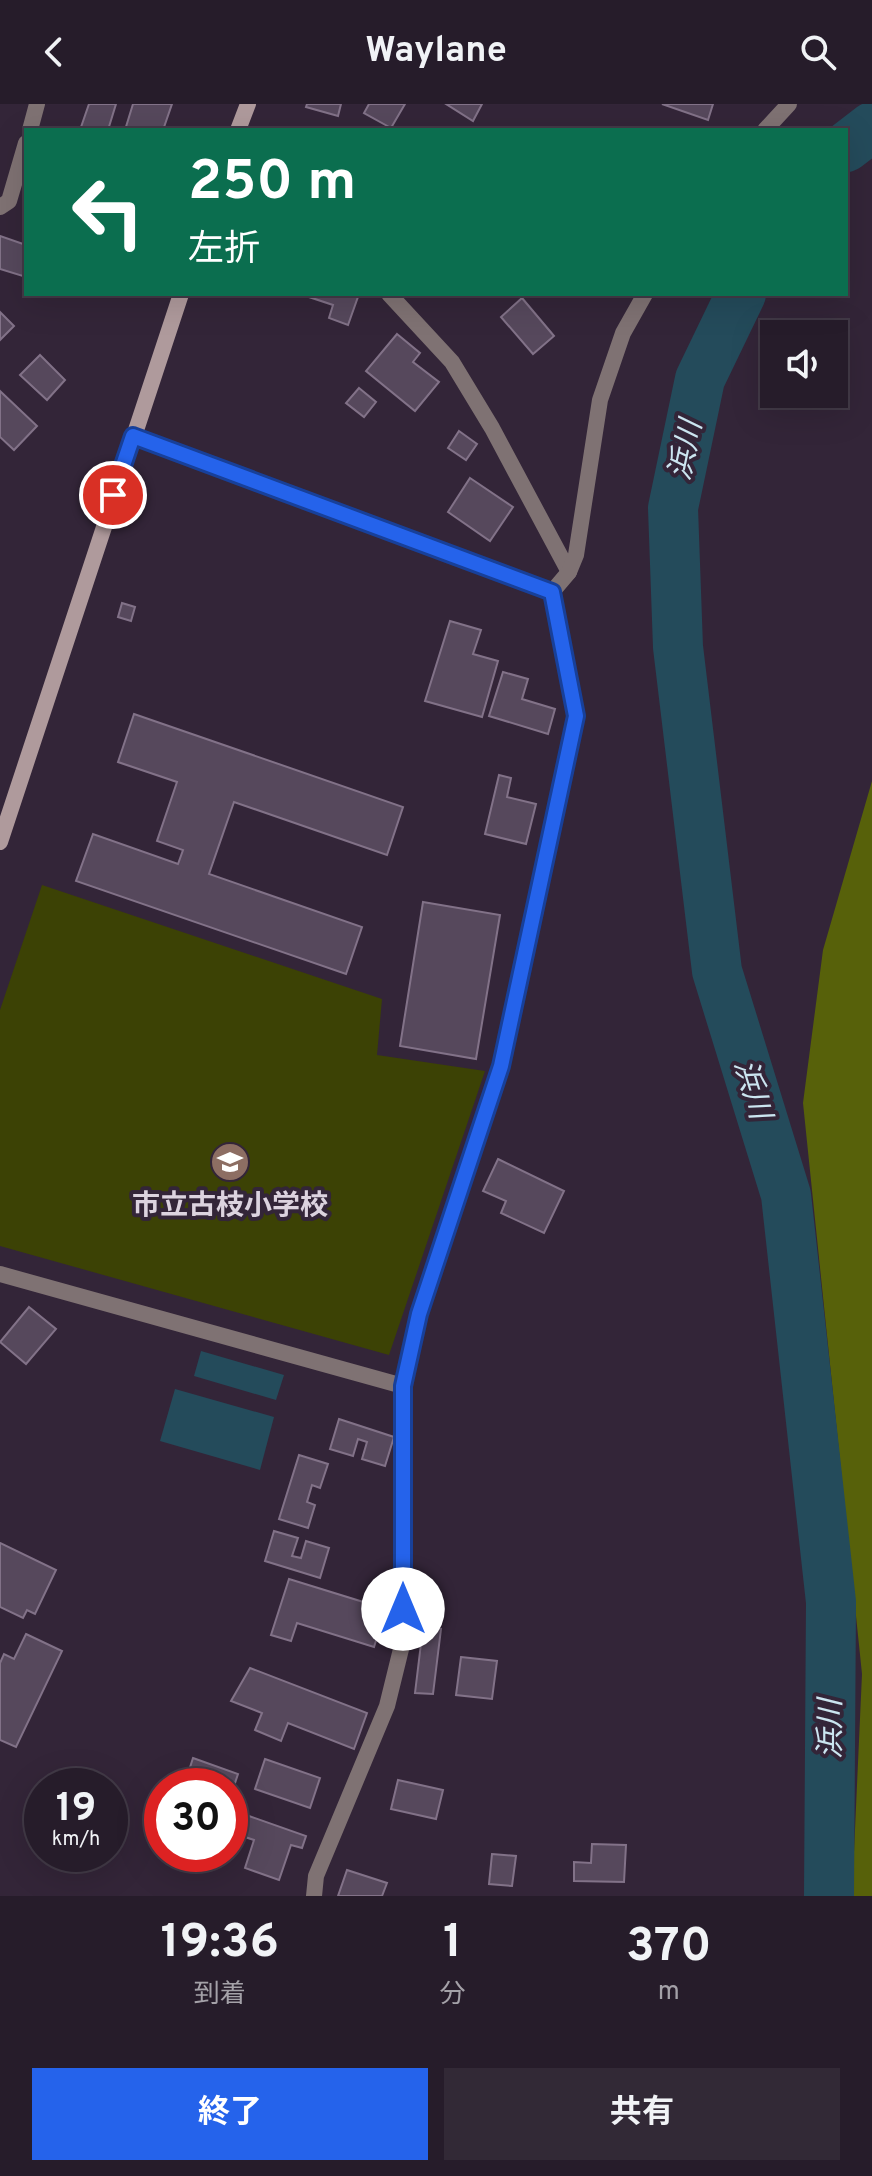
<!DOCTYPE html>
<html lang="ja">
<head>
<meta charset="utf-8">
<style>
	:root { --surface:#261c2a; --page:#322936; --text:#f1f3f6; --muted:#a4a1a8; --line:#423a47; --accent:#2563eb }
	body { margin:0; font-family:Overpass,"Noto Sans JP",sans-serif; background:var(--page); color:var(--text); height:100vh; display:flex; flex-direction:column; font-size:30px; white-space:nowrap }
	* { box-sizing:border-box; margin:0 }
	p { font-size:26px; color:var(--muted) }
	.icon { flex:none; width:44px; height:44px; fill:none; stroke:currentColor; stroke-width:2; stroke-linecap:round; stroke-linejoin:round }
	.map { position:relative; height:1792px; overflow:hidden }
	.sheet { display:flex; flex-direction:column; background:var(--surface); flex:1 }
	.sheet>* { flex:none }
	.guide { position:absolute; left:24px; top:24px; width:824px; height:168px; border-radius:0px; box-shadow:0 8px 32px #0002,0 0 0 2px var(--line); background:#0b6e4f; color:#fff; overflow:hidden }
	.fabs { position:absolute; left:760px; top:216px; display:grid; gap:16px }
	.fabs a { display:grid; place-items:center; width:88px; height:88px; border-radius:0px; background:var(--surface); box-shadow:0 8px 32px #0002,0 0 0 2px var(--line); font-size:40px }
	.speed { position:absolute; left:24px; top:1664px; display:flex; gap:16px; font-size:40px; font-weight:700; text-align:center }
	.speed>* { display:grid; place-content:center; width:104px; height:104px; border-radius:50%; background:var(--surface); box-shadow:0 8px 32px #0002,0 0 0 2px var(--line); line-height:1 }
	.speed small { font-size:20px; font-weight:400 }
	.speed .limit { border:12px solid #d22; background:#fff; color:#111 }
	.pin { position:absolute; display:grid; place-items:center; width:68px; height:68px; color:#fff; margin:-34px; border:4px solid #fff; border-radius:50%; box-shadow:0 2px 8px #0007 }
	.me { position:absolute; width:88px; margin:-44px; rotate:0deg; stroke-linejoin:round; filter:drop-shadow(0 0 6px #0008) }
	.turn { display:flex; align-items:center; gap:28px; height:168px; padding:0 32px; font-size:36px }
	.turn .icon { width:104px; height:104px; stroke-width:2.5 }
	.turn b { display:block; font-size:56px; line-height:68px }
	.eta { display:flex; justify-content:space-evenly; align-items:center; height:136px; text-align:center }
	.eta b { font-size:48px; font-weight:700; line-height:56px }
	.button { display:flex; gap:16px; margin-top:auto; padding:16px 32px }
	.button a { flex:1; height:92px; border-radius:0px; background:var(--accent); color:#fff; font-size:32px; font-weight:700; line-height:92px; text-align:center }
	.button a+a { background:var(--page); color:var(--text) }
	header { display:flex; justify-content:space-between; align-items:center; height:104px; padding:0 32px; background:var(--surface); font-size:36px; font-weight:700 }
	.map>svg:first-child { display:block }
</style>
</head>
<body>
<header><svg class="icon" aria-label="back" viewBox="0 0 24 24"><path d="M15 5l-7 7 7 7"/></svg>Waylane<svg class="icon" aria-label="search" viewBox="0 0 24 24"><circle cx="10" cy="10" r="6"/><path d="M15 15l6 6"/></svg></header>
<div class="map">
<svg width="872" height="1792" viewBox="0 0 872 1792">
	<rect width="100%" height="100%" fill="#332538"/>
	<polygon fill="#3c4205" points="42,781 382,895 377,951 485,967 389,1251 0,1142 0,906"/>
	<polygon fill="#57610a" points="872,677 872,1792 852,1792 862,1570 803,999 823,846"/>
	<g fill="#244b5b">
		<polygon points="201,1247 284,1271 276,1296 194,1272"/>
		<polygon points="175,1285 274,1313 260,1366 160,1337"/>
	</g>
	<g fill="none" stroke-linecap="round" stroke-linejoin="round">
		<g stroke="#244b5b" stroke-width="50">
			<polyline points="846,43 872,23"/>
			<polyline points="741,190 700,275 673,404 678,543 717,867 786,1091 831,1498 829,1792"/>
		</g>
	</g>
	<g fill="#56485c" stroke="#827288" stroke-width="2">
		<polygon points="89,0 116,0 108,26 80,26"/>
		<polygon points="133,0 172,0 163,26 125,26"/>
		<polygon points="307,0 341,0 338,12 306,3"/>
		<polygon points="369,0 405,0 391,24 364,9"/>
		<polygon points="446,0 482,0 473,17"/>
		<polygon points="662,0 713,0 708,16"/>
		<polygon points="0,132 26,141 26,173 0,165"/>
		<polygon points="310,190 359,190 348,221 329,214 333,201 309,193"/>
		<polygon points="522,194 554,232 533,250 501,213"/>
		<polygon points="0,208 14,222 0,236"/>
		<polygon points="397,230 420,249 413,258 439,278 415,307 366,267"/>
		<polygon points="40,251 65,276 47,296 20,271"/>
		<polygon points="359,284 376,298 364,313 346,299"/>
		<polygon points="0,287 37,322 14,346 0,333"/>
		<polygon points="459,327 477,340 466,356 448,344"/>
		<polygon points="470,374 513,403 490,437 448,408"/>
		<polygon points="122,499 135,503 131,517 118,513"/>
		<polygon points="450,517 481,526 473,550 498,557 482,613 425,597"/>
		<polygon points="503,568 528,575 522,595 555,605 548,630 489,612"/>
		<polygon points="134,610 403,703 387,751 234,698 209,770 362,823 346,870 76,777 93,730 178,760 183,746 157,737 177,678 118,658"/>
		<polygon points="499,671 511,674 507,693 536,700 526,740 485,730"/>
		<polygon points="423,798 500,811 476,955 400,942"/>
		<polygon points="498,1055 564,1087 544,1129 501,1109 506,1097 483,1087"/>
		<polygon points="29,1203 56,1225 26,1260 0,1238"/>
		<polygon points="339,1315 394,1333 385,1362 362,1355 367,1338 358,1335 353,1352 330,1345"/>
		<polygon points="299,1351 328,1360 320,1384 312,1381 307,1398 315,1401 308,1424 279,1415"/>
		<polygon points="274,1427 298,1434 292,1452 301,1454 306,1437 329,1444 320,1474 265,1457"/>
		<polygon points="0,1439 56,1466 35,1510 27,1506 23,1514 0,1503"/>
		<polygon points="289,1475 386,1505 374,1543 297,1519 291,1537 271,1531"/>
		<polygon points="423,1523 441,1525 433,1590 415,1589"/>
		<polygon points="26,1530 62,1547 16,1643 0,1636 0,1559 4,1550 14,1555"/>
		<polygon points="461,1553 497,1557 492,1595 456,1591"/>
		<polygon points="250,1564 367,1609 354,1645 288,1619 281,1637 255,1626 262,1609 231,1597"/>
		<polygon points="193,1654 238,1670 232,1688 241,1691 236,1704 230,1702 230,1682 184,1682"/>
		<polygon points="265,1655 320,1674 310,1704 255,1685"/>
		<polygon points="398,1676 443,1686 436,1715 391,1705"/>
		<polygon points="249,1712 306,1732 302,1744 291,1741 279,1776 245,1764 254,1736 242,1732"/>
		<polygon points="592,1740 626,1741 624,1778 574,1777 574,1758 591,1759"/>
		<polygon points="492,1750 516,1752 512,1782 489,1780"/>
		<polygon points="347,1766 387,1779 382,1792 338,1792"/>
	</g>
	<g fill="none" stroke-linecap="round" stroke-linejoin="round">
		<g stroke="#7f7273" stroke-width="16">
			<polyline points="30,26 37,0"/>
			<polyline points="765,26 789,0"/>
			<polyline points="0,103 9,97 26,39"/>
			<polyline points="389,190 452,258 492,324 569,468"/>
			<polyline points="133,332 552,488"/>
			<polyline points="552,488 569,468 576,451 600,296 623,229 645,190"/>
			<polyline points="0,1170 403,1282"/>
			<polyline points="314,1792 316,1772 387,1602 403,1537 403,1282 419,1210 501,962 576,612 552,488"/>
		</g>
		<g stroke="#af9a9c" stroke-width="16">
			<polyline points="238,26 248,0"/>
			<polyline points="0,738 181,190"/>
		</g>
	</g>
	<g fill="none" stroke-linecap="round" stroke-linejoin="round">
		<g stroke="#184099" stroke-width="20">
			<polyline id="route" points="113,391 133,332 552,488 576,612 501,962 419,1210 403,1282 403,1505"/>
		</g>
		<use href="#route" stroke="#2563eb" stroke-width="14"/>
	</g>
	<defs>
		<g id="school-disc" transform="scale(2)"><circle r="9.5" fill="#8d6e63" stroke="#332538"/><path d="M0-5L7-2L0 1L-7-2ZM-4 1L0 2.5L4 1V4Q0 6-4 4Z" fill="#fff"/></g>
	</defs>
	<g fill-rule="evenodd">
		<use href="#school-disc" x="230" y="1058"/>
	</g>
	<g text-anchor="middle" stroke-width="8" stroke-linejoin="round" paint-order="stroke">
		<g font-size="28" font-weight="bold" fill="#dcd3df" stroke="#332538">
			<text x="230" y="1110">市立古枝小学校</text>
		</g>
		<g font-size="30" font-style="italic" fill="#cbe5f0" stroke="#332538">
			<text transform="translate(685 346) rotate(-78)" y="10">浜川</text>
			<text transform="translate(753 985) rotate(73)" y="10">浜川</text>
			<text transform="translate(830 1625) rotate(-90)" y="10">浜川</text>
		</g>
	</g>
</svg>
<div class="fabs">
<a><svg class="icon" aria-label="sound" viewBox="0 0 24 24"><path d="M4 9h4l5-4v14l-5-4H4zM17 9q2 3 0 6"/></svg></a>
</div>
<div class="speed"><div>19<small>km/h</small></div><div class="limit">30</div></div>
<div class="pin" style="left:113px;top:391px;background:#d93025"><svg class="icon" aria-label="arrive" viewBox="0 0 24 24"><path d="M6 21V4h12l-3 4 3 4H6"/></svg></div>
<svg class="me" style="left:403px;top:1505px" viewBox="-20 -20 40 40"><circle r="19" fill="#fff"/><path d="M0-13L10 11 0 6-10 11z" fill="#2563eb"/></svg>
<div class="guide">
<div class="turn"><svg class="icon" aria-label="left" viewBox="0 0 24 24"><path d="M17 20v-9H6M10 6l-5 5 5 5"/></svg><div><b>250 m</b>左折</div></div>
</div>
</div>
<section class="sheet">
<div class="eta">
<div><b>19:36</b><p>到着</p></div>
<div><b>1</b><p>分</p></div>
<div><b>370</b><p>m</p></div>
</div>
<div class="button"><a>終了</a><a>共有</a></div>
</section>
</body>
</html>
